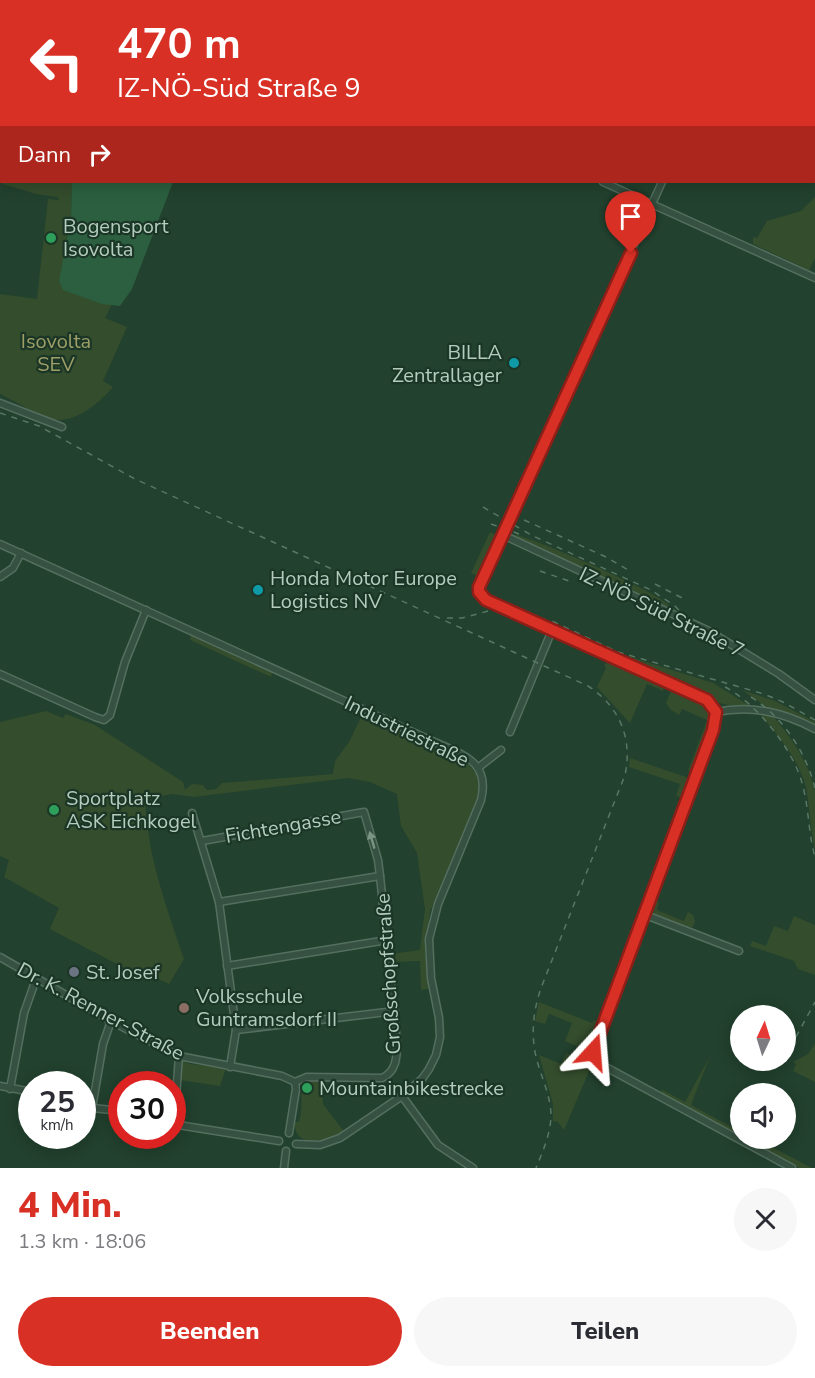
<!DOCTYPE html>
<html lang="de">
<head>
<meta charset="utf-8">
<style>
	:root { --surface:#fff; --page:#f7f7f7; --text:#2b2b33; --muted:#7c7c81; --accent:#d93025 }
	body { margin:0; font-family:"Nunito Sans",sans-serif; background:var(--page); color:var(--text); height:100vh; display:flex; flex-direction:column; font-size:22px; white-space:nowrap }
	* { box-sizing:border-box; margin:0 }
	p { font-size:20px; color:var(--muted) }
	.icon { flex:none; width:33px; height:33px; fill:none; stroke:currentColor; stroke-width:2; stroke-linecap:round; stroke-linejoin:round }
	.map { position:relative; height:1168px; overflow:hidden }
	.sheet { display:flex; flex-direction:column; background:var(--surface); flex:1 }
	.sheet>* { flex:none }
	.top-card { position:absolute; left:0px; top:0px; width:816px; height:183px; box-shadow:0 3px 15px #0003; background:#d93025; color:#fff; overflow:hidden }
	.needle { width:39px; rotate:4deg }
	.tools { position:absolute; left:730px; top:1005px; display:grid; gap:12px }
	.tools a { display:grid; place-items:center; width:66px; height:66px; border-radius:50%; background:var(--surface); box-shadow:0 3px 15px #0003; font-size:30px }
	.speed { position:absolute; left:18px; top:1071px; display:flex; gap:12px; font-size:30px; font-weight:700; text-align:center }
	.speed>* { display:grid; place-content:center; width:78px; height:78px; border-radius:50%; background:var(--surface); box-shadow:0 3px 15px #0003; line-height:1 }
	.speed small { font-size:15px; font-weight:400 }
	.speed .limit { border:9px solid #d22; background:#fff; color:#111 }
	.pin { position:absolute; display:grid; place-items:center; width:51px; height:51px; color:#fff; margin:-62px -26px; border-radius:50% 50% 50% 0; rotate:-45deg; box-shadow:0 0 6px #0007 }
	.pin .icon { rotate:45deg }
	.me { position:absolute; width:66px; margin:-33px; rotate:19deg; stroke-linejoin:round; filter:drop-shadow(0 0 4px #0008) }
	.turn { display:flex; align-items:center; gap:21px; height:126px; padding:0 18px; font-size:27px }
	.turn .icon { width:78px; height:78px; stroke-width:2.5 }
	.turn b { display:block; font-size:42px; line-height:51px }
	.then { display:flex; align-items:center; height:57px; padding:0 18px; background:#0003; gap:12px; font-size:22px }
	.round { display:grid; place-items:center; flex:none; width:63px; height:63px; border-radius:32px; background:var(--page) }
	.head { display:flex; align-items:center; justify-content:space-between; height:102px; padding:0 18px }
	h1 { font-size:36px; font-weight:800; line-height:45px; color:var(--accent) }
	.cta { display:flex; gap:12px; margin-top:auto; padding:12px 18px }
	.cta a { flex:1; height:69px; border-radius:36px; background:var(--accent); color:#fff; font-size:24px; font-weight:800; line-height:69px; text-align:center }
	.cta a+a { background:var(--page); color:var(--text) }
	.map>svg:first-child { display:block }
</style>
</head>
<body>
<div class="map">
<svg width="815" height="1168" viewBox="0 0 815 1168">
	<rect width="100%" height="100%" fill="#22412e"/>
	<g fill="#344d2c">
		<path d="M1,121L2,182H72L71,218L65,251L130,268L105,318L127,327L103,381L113,387C100,402 78,421 57,420C47,420 11,399 0,394V294L37,299L48,199L59,200L58,197L36,194L3,184L0,180Z"/>
		<polygon points="815,197 815,258 809,270 753,244 753,237 757,238 767,221 801,211"/>
		<polygon points="490,532 498,536 479,577 471,573"/>
		<path d="M517,535C545,544 572,556 599,568C626,581 654,592 677,611L512,536Z"/>
		<path d="M484,592L618,653L713,683L750,706C734,706 721,706 707,697L491,599Z"/>
		<polygon points="191,634 272,672 271,677 190,640"/>
		<polygon points="609,659 664,686 663,691 647,684 630,723 597,687 606,668 604,666"/>
		<polygon points="672,689 703,702 712,713 712,724 694,770 688,771 707,720 682,709 679,715 671,710 666,703"/>
		<polygon points="742,690 775,701 815,722 815,726 785,712 768,708"/>
		<path d="M46,711L63,718L66,714L95,725L183,782L185,790L192,784L203,785L207,790L216,789L222,783L333,774L335,761L349,742L363,713L465,761L478,776L480,791L430,912L425,951L429,989L421,990L420,961L392,962L391,954L420,950L425,909L417,853L401,826L397,794L370,782L348,778L194,797L172,794L145,799C147,854 166,906 184,959L169,984L154,977L151,982L50,929L59,908L4,877L9,860L0,856V722Z"/>
		<path d="M759,713L772,715C791,737 809,762 815,792C815,810 815,831 815,849C810,829 810,808 806,788C799,759 778,736 759,713Z"/>
		<polygon points="630,758 686,777 689,784 684,798 676,796 680,784 629,767"/>
		<polygon points="656,900 659,903 657,909 659,911 684,921 688,912 693,915 695,921 693,927 688,928 651,914 649,909 651,903"/>
		<polygon points="794,916 815,925 815,975 798,969 794,961 750,946 752,941 766,946 774,926 788,931"/>
		<polygon points="539,1002 592,1023 594,1020 599,1022 589,1049 585,1050 565,1041 572,1023 549,1014 545,1024 535,1021"/>
		<polygon points="815,1044 815,1082 793,1071 796,1064 793,1062 808,1054"/>
		<polygon points="566,1053 589,1060 597,1066 595,1070 590,1069 564,1130 558,1122 553,1121 553,1104 539,1055 561,1064"/>
		<polygon points="710,1056 691,1105 739,1131 741,1128 741,1133 730,1130 662,1093 661,1089 685,1102"/>
		<polygon points="182,1061 190,1064 226,1068 220,1086 179,1080"/>
		<path d="M307,1079L322,1081L323,1104L345,1133C329,1140 293,1150 295,1122H299C303,1109 301,1098 301,1085Z"/>
		<polygon points="752,1139 757,1139 812,1168 799,1168 753,1143"/>
	</g>
	<polygon fill="#2b5f3f" points="72,182 173,182 132,289 120,306 102,304 63,290 59,281 71,218"/>
	<g fill="none" stroke-linecap="round" stroke-linejoin="round">
		<g stroke="#546f5f" stroke-width="9">
			<g id="street">
				<polyline points="209,0 212,2"/>
				<polyline points="792,0 795,2"/>
				<polyline points="399,2 399,0"/>
				<polyline points="742,2 742,0"/>
				<polyline points="814,10 815,11"/>
				<polyline points="603,182 815,278"/>
				<polyline points="662,182 480,584 479,592 486,600 707,700 716,712 713,730 594,1046 593,1057 602,1065 792,1168"/>
				<polyline points="0,403 62,427"/>
				<polyline points="503,535 709,631 779,674 815,700"/>
				<path d="M0,544L428,739C459,754 491,759 481,800L438,904L429,939L431,978L439,1018L440,1037L436,1055L429,1069L422,1079L402,1096L340,1138L320,1145L296,1144"/>
				<polyline points="0,577 13,568 21,553"/>
				<polyline points="0,674 95,717 104,720 110,715 125,662 146,610"/>
				<path d="M716,712C752,705 783,712 815,729"/>
				<polyline points="510,732 552,630"/>
				<polyline points="479,767 501,750"/>
				<polyline points="192,813 219,902 236,1030 230,1067"/>
				<path d="M202,841L364,812L378,860L380,876L397,1043C397,1058 396,1072 382,1078L307,1077L295,1082"/>
				<polyline points="219,902 380,876"/>
				<polyline points="643,914 739,951"/>
				<polyline points="0,957 111,1021 179,1056 282,1076 295,1082"/>
				<polyline points="227,966 387,940"/>
				<polyline points="236,1030 395,1011"/>
				<polyline points="0,1086 32,1092"/>
				<polyline points="10,1089 24,1013 36,979"/>
				<polyline points="402,1096 438,1145 473,1168"/>
				<polyline points="82,1103 92,1108 122,1111"/>
				<polyline points="92,1108 103,1044 111,1021"/>
				<polyline points="172,1124 279,1141"/>
				<polyline points="174,1124 179,1056"/>
				<polyline points="289,1133 296,1089 295,1082"/>
				<polyline points="284,1168 286,1151"/>
			</g>
		</g>
		<use href="#street" stroke="#365141" stroke-width="6"/>
		<g stroke="#587865" stroke-width="1.5" stroke-dasharray="6 6" stroke-linecap="butt">
			<path d="M0,413L39,426L135,479L588,686C619,706 633,738 625,775L541,988C534,1009 531,1029 535,1052C539,1073 550,1092 551,1114C551,1133 543,1151 536,1168"/>
			<polyline points="483,507 531,535 651,590 675,606 705,637 727,653"/>
			<polyline points="524,520 606,557 630,571"/>
			<polyline points="491,524 519,534"/>
			<polyline points="540,571 569,581"/>
			<polyline points="655,584 686,600"/>
			<polyline points="447,618 462,618 496,609 521,613 554,622 618,652 764,694 783,702 815,720"/>
			<path d="M725,687C756,703 793,749 802,783C809,807 808,832 815,857"/>
			<path d="M751,697C783,717 806,752 815,788"/>
			<polyline points="796,1037 815,1002"/>
		</g>
	</g>
	<defs><path id="oneway-solid" d="M-6-.8H1V-3.2L6.5 0L1 3.2V.8H-6Z" transform="scale(1.5)"/></defs>
	<use fill="#7b9585" href="#oneway-solid" transform="translate(372 840) rotate(-106)"/>
	<g fill="none" stroke-linecap="round" stroke-linejoin="round">
		<g stroke="#8d1f18" stroke-width="15">
			<polyline id="route" points="593,1052 713,730 716,712 707,700 486,600 479,592 479,587 631,253"/>
		</g>
		<use href="#route" stroke="#d93025" stroke-width="10"/>
	</g>
	<g fill="#2e9e5b" stroke="#1b3626" stroke-width="2">
		<circle cx="51" cy="238" r="6"/>
		<circle cx="54" cy="810" r="6"/>
		<circle cx="307" cy="1088" r="6"/>
	</g>
	<g fill="#0f9aa8" stroke="#1b3626" stroke-width="2">
		<circle cx="514" cy="363" r="6"/>
		<circle cx="258" cy="590" r="6"/>
	</g>
	<circle fill="#6b7280" stroke="#1b3626" stroke-width="2" cx="74" cy="972" r="6"/>
	<circle fill="#8d6e63" stroke="#1b3626" stroke-width="2" cx="184" cy="1008" r="6"/>
	<g text-anchor="middle" stroke-width="4.5" stroke-linejoin="round" paint-order="stroke">
		<g font-size="20" fill="#b3ccbd" stroke="#1b3626" text-anchor="start">
			<text x="63" y="233">Bogensport<tspan x="63" dy="23">Isovolta</tspan></text>
			<text x="502" y="359" text-anchor="end">BILLA<tspan x="502" dy="23">Zentrallager</tspan></text>
			<text x="270" y="585">Honda Motor Europe<tspan x="270" dy="23">Logistics NV</tspan></text>
			<text x="66" y="805">Sportplatz<tspan x="66" dy="23">ASK Eichkogel</tspan></text>
			<text x="86" y="979">St. Josef</text>
			<text x="196" y="1003">Volksschule<tspan x="196" dy="23">Guntramsdorf II</tspan></text>
			<text x="319" y="1095">Mountainbikestrecke</text>
		</g>
		<g font-size="20" fill="#9d9f67" stroke="#1b3626">
			<text x="56" y="348">Isovolta<tspan x="56" dy="23">SEV</tspan></text>
		</g>
		<g font-size="20" fill="#b3ccbd" stroke="#1b3626">
			<text transform="translate(662 612) rotate(26)" y="7">IZ-NÖ-Süd Straße 7</text>
			<text transform="translate(407 731) rotate(26)" y="7">Industriestraße</text>
			<text transform="translate(283 826) rotate(-10)" y="7">Fichtengasse</text>
			<text transform="translate(388 974) rotate(-94)" y="7">Großschopfstraße</text>
			<text transform="translate(101 1011) rotate(28)" y="7">Dr. K. Renner-Straße</text>
		</g>
	</g>
</svg>
<div class="tools">
<a><svg class="needle" viewBox="-14 -14 28 28"><path d="M0-13l5 13h-10z" fill="#e53935"/><path d="M0 13l5-13h-10z" fill="#7c7c81"/></svg></a>
<a><svg class="icon" aria-label="sound" viewBox="0 0 24 24"><path d="M4 9h4l5-4v14l-5-4H4zM17 9q2 3 0 6"/></svg></a>
</div>
<div class="speed"><div>25<small>km/h</small></div><div class="limit">30</div></div>
<div class="pin" style="left:631px;top:253px;background:#d93025"><svg class="icon" aria-label="arrive" viewBox="0 0 24 24"><path d="M6 21V4h12l-3 4 3 4H6"/></svg></div>
<svg class="me" style="left:593px;top:1052px" viewBox="-20 -20 40 40"><path d="M0-17L14 15 0 8-14 15z" fill="#d93025" stroke="#fff" stroke-width="4"/></svg>
<div class="top-card">
<div class="turn"><svg class="icon" aria-label="left" viewBox="0 0 24 24"><path d="M17 20v-9H6M10 6l-5 5 5 5"/></svg><div><b>470 m</b>IZ-NÖ-Süd Straße 9</div></div>
<div class="then">Dann<svg class="icon" aria-label="right" viewBox="0 0 24 24"><path d="M7 20v-9h11M14 6l5 5-5 5"/></svg></div>
</div>
</div>
<section class="sheet">
<div class="head"><div><h1>4 Min.</h1><p>1.3 km · 18:06</p></div><a class="round"><svg class="icon" aria-label="close" viewBox="0 0 24 24"><path d="M6 6l12 12M18 6L6 18"/></svg></a></div>
<div class="cta"><a>Beenden</a><a>Teilen</a></div>
</section>
</body>
</html>
